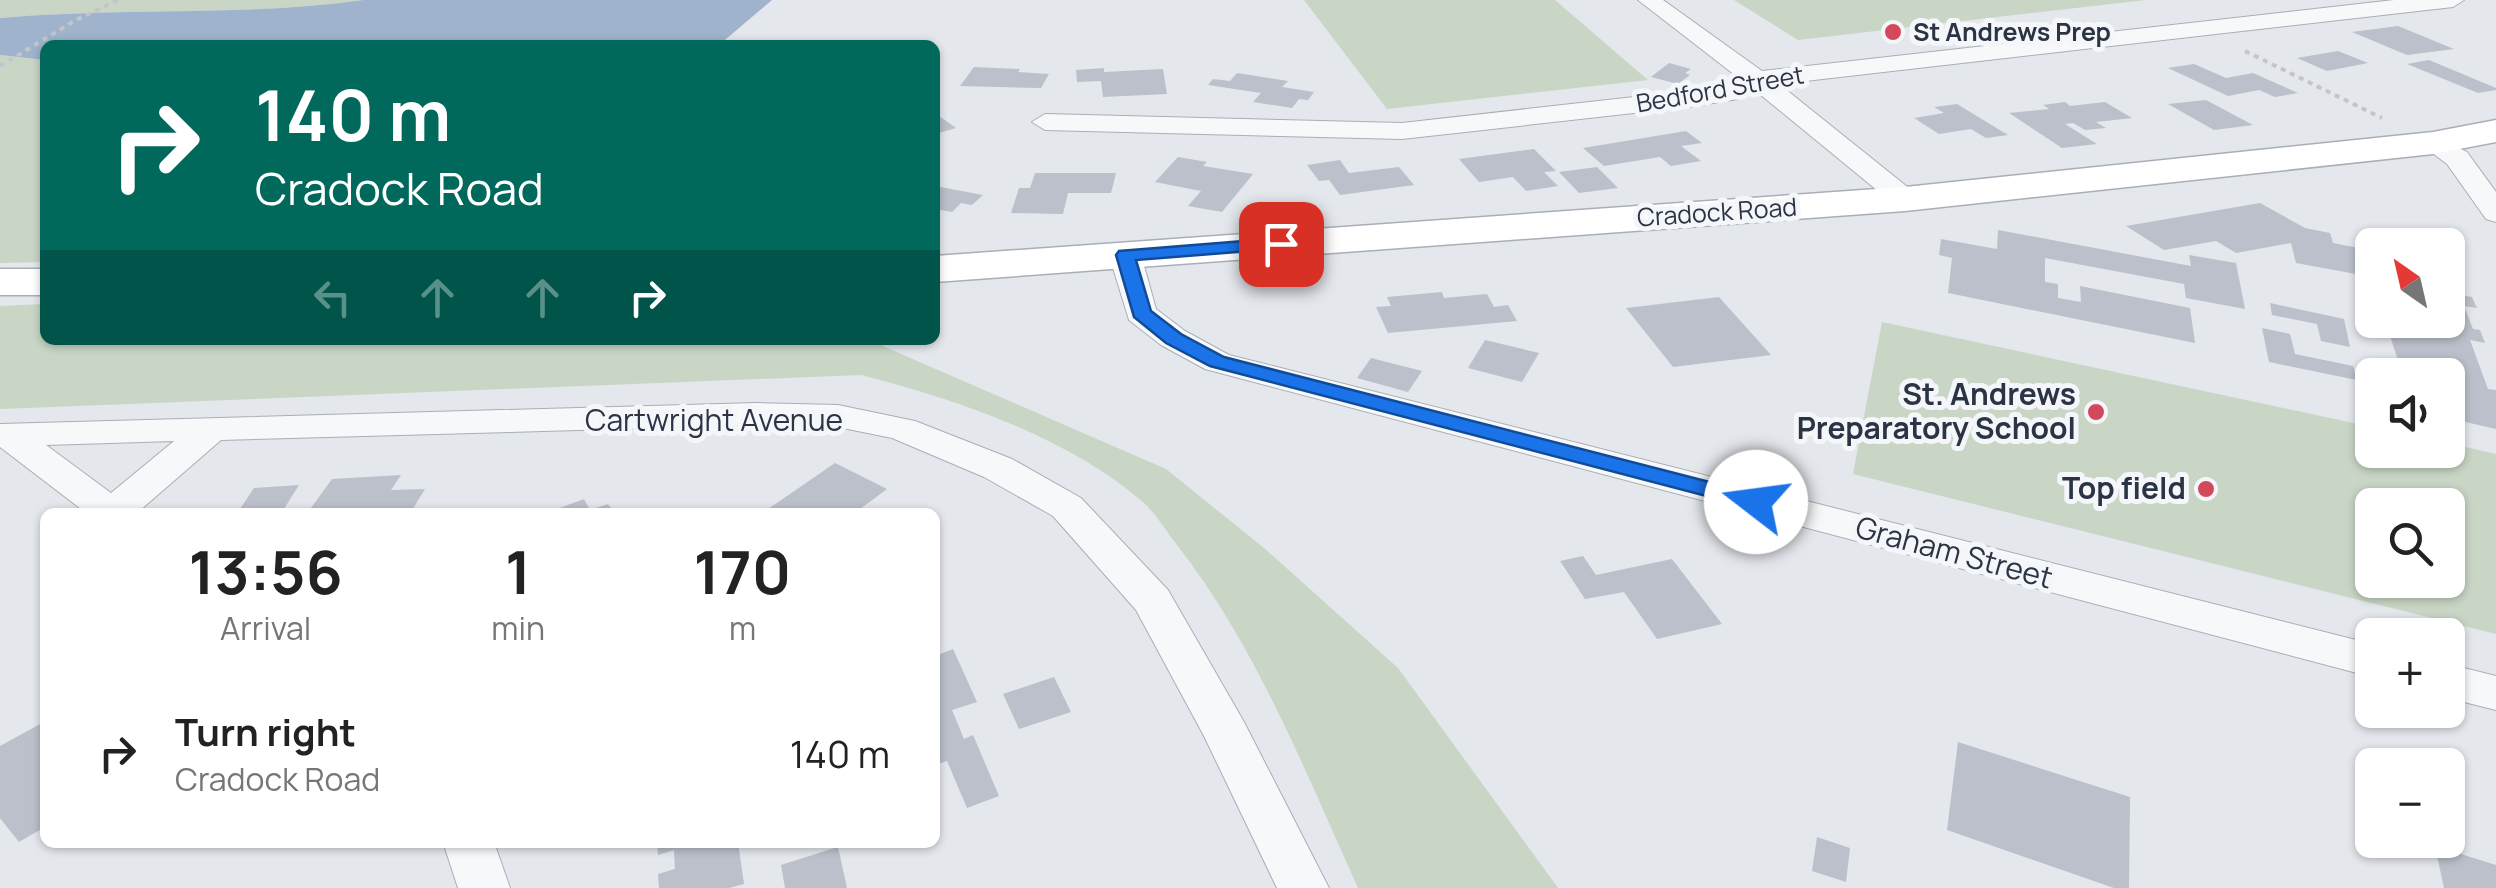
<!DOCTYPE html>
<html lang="en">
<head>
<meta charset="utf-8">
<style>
	:root { --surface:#fff; --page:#f2f2f2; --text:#222; --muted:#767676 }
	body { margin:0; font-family:Manrope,sans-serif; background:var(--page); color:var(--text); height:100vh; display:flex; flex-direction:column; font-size:38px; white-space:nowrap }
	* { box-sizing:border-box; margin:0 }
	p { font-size:32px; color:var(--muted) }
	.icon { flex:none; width:55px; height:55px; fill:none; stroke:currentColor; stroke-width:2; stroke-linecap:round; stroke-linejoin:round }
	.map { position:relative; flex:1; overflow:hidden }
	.side { position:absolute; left:40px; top:508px; width:900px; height:340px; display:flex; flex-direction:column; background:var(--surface); border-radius:15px; box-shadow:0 2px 8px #0004 }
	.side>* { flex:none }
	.guide { position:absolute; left:40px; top:40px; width:900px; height:305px; border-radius:15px; box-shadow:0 2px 8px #0004; background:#00695c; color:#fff; overflow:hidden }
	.needle { width:65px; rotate:326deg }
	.controls { position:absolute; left:2355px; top:228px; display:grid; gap:20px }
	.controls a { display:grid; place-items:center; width:110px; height:110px; border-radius:15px; background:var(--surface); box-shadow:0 2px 8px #0004; font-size:50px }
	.pin { position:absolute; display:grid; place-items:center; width:85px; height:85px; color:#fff; margin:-42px; border-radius:20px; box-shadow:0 5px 15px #0006 }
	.me { position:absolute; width:110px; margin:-55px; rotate:285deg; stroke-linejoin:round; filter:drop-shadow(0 0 8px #0008) }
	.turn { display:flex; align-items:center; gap:35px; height:210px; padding:0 50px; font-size:45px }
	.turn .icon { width:130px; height:130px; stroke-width:2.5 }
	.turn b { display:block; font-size:70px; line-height:85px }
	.lanes { display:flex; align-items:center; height:95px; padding:0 50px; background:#0003; justify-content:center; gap:50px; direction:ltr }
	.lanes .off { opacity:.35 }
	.eta { display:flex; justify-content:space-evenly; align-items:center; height:170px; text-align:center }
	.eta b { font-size:60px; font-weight:700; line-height:70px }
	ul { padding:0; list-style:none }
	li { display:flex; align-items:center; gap:30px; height:150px; padding:0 50px }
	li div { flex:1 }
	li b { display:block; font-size:38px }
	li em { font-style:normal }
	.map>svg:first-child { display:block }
</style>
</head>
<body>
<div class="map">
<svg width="2496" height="888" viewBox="0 0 2496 888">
	<rect width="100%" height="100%" fill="#e4e7ec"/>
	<g fill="#c9d6c5" fill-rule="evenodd">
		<path d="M0,0H363C242,17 121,7 0,18Z"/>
		<polygon points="1304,0 1555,0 1648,80 1387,109"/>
		<polygon points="1734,0 2146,0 1798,40"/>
		<polygon points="0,55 45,60 45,262 0,263"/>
		<path d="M45,304V340H869L1166,469L1264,548L1398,668L1558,888H1358C1305,771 1256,646 1177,545C1166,531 1156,514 1144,503C1069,437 955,399 861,375L0,409V306Z"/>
		<path d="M1882,322L2372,427V450H2448V443L2496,454V634L1853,474ZM2448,505V580H2372V505Z"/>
	</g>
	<path fill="#9fb4cc" d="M363,0H772L719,45H45V60L0,55V18C121,7 242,17 363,0Z"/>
	<g fill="#bbc0ca">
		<polygon points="2398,26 2454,49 2407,55 2352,32"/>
		<polygon points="2338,51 2368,63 2327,71 2297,58"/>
		<polygon points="2429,60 2496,88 2496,90 2478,93 2407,64"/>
		<polygon points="1669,63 1691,69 1685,73 1690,75 1678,84 1651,77"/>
		<polygon points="2194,64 2226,78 2253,73 2298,93 2275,97 2259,90 2228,96 2168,68"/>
		<polygon points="974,67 1020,69 1018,72 1049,74 1041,88 960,86"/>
		<polygon points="1104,68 1104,72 1163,69 1167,94 1103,97 1101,81 1077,82 1076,70"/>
		<polygon points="1237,73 1288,81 1282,87 1314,92 1308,100 1299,99 1292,108 1253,102 1261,93 1208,85 1213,79 1230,81"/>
		<polygon points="2206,100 2253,125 2214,130 2168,104"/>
		<polygon points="2065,102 2070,106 2105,102 2132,118 2096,122 2106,128 2085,130 2073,123 2065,124 2097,144 2062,148 2009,113 2049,109 2043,105"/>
		<polygon points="1957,104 2008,135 1986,138 1971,129 1939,134 1914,118 1944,113 1934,107"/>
		<polygon points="935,113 956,128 935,134"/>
		<polygon points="1686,131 1702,143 1681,146 1701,161 1671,166 1660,157 1604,166 1583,148"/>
		<polygon points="1534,149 1556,171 1544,172 1558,186 1526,191 1513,177 1479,182 1459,159"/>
		<polygon points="1178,157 1207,162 1203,166 1253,174 1222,212 1188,206 1201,191 1155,182"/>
		<polygon points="1340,160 1349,173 1399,167 1414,185 1340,195 1329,180 1319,181 1307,165"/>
		<polygon points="1597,167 1618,188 1579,193 1559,172"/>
		<polygon points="1035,173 1116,173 1111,193 1068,193 1063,214 1011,213 1019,188 1030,188"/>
		<polygon points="935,186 983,195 972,205 961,203 952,212 935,209"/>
		<polygon points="2260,203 2305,228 2330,233 2333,243 2369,250 2367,241 2372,242 2372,277 2296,263 2291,243 2236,253 2216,241 2164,250 2126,226"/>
		<polygon points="1998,230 2191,266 2189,255 2236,263 2245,309 2186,298 2184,284 2045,258 2045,282 2058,284 2058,298 2081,302 2080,286 2190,308 2195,343 1948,293 1952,258 1939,255 1941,239 1997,249"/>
		<polygon points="2448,262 2461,295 2472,297 2477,308 2464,306 2473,329 2480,330 2485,343 2470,340 2488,389 2496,390 2496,429 2448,418 2448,375 2379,375 2375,362 2400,367 2385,320 2448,320"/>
		<polygon points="1442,292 1444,298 1487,294 1494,307 1508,305 1517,321 1388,333 1376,307 1391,306 1387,297"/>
		<polygon points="1719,297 1771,355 1673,367 1626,308"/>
		<polygon points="2270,303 2344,319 2350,347 2321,341 2317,324 2272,315"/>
		<polygon points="2262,328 2290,334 2295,354 2353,366 2357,380 2269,362"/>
		<polygon points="1485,340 1539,353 1522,382 1468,368"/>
		<polygon points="1371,358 1422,371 1408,392 1357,378"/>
		<polygon points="835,463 887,489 856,512 774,512 768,509"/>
		<polygon points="401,475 391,490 425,489 411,512 308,512 332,479"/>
		<polygon points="299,485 282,512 238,512 254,488"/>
		<polygon points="584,499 590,510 608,504 614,512 549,512"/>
		<polygon points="1583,556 1596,575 1672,559 1722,624 1657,639 1624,592 1585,599 1560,561"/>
		<polygon points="953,649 977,702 952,710 964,739 973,735 999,796 967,808 947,761 935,765 935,656"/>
		<polygon points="1054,677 1071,712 1019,729 1003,694"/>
		<polygon points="42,723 45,827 19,842 0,818 0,746"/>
		<polygon points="1958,742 2130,797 2129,888 2114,888 1947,830"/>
		<polygon points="1817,837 1850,848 1846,882 1812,871"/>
		<polygon points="657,842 738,842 744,884 729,888 659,888 658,874 675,869 674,850 658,855"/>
		<polygon points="2435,846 2496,865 2496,888 2444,888"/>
		<polygon points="838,847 847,888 785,888 781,865"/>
	</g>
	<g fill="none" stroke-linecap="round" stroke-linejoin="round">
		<g stroke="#a9aeb7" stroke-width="2">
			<g id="street">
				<polygon points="1638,0 1663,0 1762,71 2394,0 2464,0 2453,7 1779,84 1915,193 1920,199 1915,205 1895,205 1756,91 1738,99 1688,107 1402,139 1045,130 1032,122 1045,114 1402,123 1688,91 1731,85 1740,79"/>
				<polygon points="2433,135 2467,152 2496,192 2496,222 2486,219 2447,164 2419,143"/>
				<polygon points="1125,246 1136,248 1141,255 1156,309 1185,331 1229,355 2372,644 2372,677 1205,369 1161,345 1129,320 1109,255 1114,248"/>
				<path d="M756,403L838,405L915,421L1012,459L1081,498L1168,590L1244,722L1329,888H1277L1204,736L1136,610L1053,516L984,477L892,438L838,427L756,425L221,440L138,512H85L0,447V424ZM174,441L111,493L46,445Z"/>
				<polygon points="2448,664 2496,676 2496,710 2448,698"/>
				<polygon points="443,842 494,842 510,888 458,888"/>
			</g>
		</g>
		<g stroke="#a9aeb7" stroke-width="3">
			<g id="secondary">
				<polygon points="2496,120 2496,142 2433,154 1905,211 935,282 935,256 1905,187 2433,132"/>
				<rect x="0" y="269" width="45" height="26"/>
			</g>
		</g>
		<g stroke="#c2c5cb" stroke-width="4" stroke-dasharray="5 5" stroke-linecap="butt">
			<polyline points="2245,51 2382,118"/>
			<polyline points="0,66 76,20 118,0"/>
		</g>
		<use href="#street" fill="#f7f8fa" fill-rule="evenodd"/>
		<use href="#secondary" fill="#fff" fill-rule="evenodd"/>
	</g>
	<polygon fill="#1a73e8" stroke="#114b97" stroke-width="2.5" points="1281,238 1288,240 1288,248 1136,260 1151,311 1181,334 1224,357 1756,494 1768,502 1756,509 1210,366 1166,343 1134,317 1116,255 1119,251"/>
	<g fill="#d1495b" stroke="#f4f6f9" stroke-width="4">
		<circle cx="1893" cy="32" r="10"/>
		<circle cx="2096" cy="412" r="10"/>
		<circle cx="2206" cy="489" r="10"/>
	</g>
	<g text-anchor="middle" stroke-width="10" stroke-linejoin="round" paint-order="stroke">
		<g font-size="25" font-weight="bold" fill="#2b3445" stroke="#f4f6f9" text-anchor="start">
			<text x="1913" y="41">St Andrews Prep</text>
		</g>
		<g font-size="25" fill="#2b3445" stroke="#f4f6f9">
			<text transform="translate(1720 89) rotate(-10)" y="9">Bedford Street</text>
			<text transform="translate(1717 212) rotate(-4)" y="9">Cradock Road</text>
		</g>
		<g font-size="30" font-weight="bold" fill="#2b3445" stroke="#f4f6f9" text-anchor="end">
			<text x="2076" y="405">St. Andrews<tspan x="2076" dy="34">Preparatory School</tspan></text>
			<text x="2186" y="499">Top field</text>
		</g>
		<g font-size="30" fill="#2b3445" stroke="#f4f6f9">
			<text x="714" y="431">Cartwright Avenue</text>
			<text transform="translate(1954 553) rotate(15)" y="10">Graham Street</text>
		</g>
	</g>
</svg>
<div class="controls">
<a><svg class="needle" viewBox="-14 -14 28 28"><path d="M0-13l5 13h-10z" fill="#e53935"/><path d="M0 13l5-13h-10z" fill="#767676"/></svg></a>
<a><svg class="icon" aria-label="sound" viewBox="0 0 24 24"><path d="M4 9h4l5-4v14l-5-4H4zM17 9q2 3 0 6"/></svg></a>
<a><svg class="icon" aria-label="search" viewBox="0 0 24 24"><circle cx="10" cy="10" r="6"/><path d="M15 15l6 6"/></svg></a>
<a>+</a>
<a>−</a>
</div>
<div class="pin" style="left:1281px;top:244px;background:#d93025"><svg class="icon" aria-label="arrive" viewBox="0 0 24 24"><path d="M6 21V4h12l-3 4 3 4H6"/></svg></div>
<svg class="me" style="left:1756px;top:502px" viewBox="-20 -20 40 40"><circle r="19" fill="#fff"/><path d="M0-13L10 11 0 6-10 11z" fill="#1a73e8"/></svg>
<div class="guide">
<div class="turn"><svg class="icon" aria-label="right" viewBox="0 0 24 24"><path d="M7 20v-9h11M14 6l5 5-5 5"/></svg><div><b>140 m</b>Cradock Road</div></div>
<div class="lanes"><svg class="icon off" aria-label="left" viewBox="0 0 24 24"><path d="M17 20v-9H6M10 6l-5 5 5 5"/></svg><svg class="icon off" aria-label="ahead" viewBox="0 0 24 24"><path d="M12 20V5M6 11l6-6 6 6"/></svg><svg class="icon off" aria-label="ahead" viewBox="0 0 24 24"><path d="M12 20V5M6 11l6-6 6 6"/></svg><svg class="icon" aria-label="right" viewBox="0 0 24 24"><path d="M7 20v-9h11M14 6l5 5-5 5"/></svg></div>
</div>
<section class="side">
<div class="eta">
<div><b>13:56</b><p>Arrival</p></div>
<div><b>1</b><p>min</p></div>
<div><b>170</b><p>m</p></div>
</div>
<ul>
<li><svg class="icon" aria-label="right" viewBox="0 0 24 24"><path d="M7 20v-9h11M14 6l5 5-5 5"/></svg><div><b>Turn right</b><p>Cradock Road</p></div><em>140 m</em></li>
</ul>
</section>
</div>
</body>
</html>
